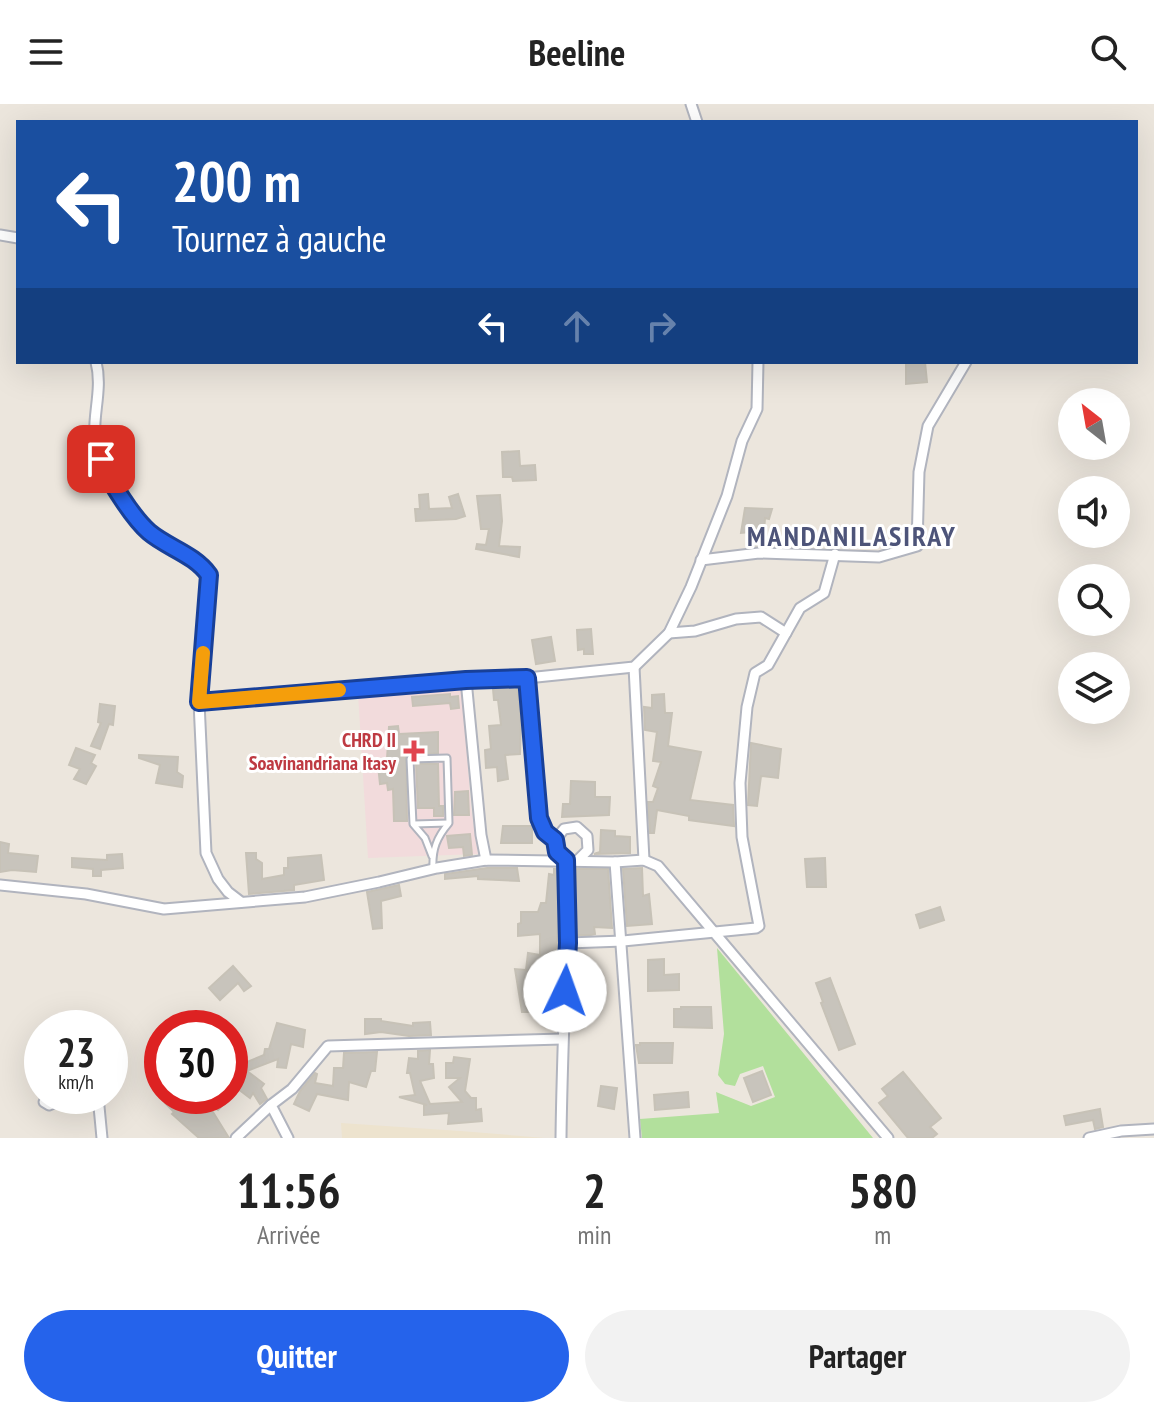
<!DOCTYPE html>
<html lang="fr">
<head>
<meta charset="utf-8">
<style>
	:root { --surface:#fff; --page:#f2f2f2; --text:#222; --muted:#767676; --accent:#2563eb }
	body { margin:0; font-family:"PT Sans Narrow",sans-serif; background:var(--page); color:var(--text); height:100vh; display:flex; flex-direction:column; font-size:30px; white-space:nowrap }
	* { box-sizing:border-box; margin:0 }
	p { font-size:26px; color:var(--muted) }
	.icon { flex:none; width:44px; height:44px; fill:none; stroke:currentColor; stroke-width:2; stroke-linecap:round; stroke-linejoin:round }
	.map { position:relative; height:1034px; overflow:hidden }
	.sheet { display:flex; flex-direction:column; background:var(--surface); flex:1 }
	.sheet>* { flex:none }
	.hud { position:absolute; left:16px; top:16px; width:1122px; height:244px; border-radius:0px; box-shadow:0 8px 32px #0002; background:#1a4fa0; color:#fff; overflow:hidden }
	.needle { width:52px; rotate:329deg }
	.buttons { position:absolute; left:1058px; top:284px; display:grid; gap:16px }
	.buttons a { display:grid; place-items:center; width:72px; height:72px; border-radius:50%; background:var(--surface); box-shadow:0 8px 32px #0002; font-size:40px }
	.speed { position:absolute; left:24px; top:906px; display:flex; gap:16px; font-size:40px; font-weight:700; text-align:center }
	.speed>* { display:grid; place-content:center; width:104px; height:104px; border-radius:50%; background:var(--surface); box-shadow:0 8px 32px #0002; line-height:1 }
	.speed small { font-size:20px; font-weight:400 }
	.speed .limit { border:12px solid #d22; background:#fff; color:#111 }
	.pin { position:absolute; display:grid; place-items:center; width:68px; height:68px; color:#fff; margin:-34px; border-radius:16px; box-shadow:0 4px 12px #0006 }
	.me { position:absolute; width:88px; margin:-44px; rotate:3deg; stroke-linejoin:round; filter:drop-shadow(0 0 6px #0008) }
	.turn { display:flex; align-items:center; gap:28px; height:168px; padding:0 24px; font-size:36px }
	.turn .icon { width:104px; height:104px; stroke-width:2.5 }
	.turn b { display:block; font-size:56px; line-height:68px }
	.lanes { display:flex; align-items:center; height:76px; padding:0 24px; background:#0003; justify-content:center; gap:40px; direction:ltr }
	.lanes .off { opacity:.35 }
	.eta { display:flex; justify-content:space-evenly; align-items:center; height:136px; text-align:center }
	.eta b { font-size:48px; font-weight:600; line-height:56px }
	.primary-button { display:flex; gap:16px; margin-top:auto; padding:16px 24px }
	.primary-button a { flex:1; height:92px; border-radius:48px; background:var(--accent); color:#fff; font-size:32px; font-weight:600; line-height:92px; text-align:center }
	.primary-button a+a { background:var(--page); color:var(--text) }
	header { display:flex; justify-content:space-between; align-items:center; height:104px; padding:0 24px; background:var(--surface); font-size:36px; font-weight:600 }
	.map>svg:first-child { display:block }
</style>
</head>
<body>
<header><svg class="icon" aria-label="menu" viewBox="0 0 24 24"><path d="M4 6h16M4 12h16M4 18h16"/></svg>Beeline<svg class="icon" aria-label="search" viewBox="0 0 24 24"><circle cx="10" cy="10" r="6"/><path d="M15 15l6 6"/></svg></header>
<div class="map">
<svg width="1154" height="1034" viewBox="0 0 1154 1034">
	<rect width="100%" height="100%" fill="#ece6dd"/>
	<polygon fill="#ede3ce" points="341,1019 460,1027 545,1034 342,1034"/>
	<polygon fill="#f2dbdc" points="462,579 471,704 478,750 368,754 358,589"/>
	<polygon fill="#b2e09c" points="717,844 873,1034 642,1034 640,1015 719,1009 716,988 751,1002 775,993 763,962 740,970 735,982 725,980 718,971 724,930"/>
	<g fill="#c8c4bc" stroke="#c7c2b7" stroke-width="2">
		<polygon points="906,258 925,258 927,278 906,280"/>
		<polygon points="519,347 520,362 535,361 536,376 513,377 512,373 503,373 502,348"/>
		<polygon points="428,390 429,405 452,404 449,393 458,390 465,412 456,415 416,417 415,405 420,405 419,391"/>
		<polygon points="500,391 502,417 499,442 520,443 519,453 476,445 477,440 486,441 489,425 481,425 477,392"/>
		<polygon points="745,404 772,405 769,415 765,414 763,442 750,441 751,428 741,429"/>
		<polygon points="591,525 593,550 584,550 584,545 578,546 577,526"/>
		<polygon points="551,533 555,557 536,560 532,536"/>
		<polygon points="517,583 521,614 520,650 505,651 508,675 498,677 497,663 486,664 485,646 491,645 489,622 501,621 498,596 494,596 493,585"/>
		<polygon points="450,590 450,593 458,592 459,604 451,605 450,599 413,602 412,593"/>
		<polygon points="664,590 665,609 672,609 668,642 701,648 690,696 733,701 734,722 689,716 689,712 657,706 654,729 650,729 648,698 653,698 658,684 653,682 661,658 653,657 657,628 645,626 644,603 652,604 652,591"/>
		<polygon points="100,600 115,602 113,621 109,620 100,645 91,642 101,619 98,618"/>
		<polygon points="398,622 399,630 438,628 438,649 406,652 407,717 394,717 393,685 388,686 387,679 380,680 378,661 384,660 384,656 387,655 389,623"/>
		<polygon points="751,639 781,645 778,674 761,672 757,702 748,701"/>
		<polygon points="76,644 95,651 91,659 96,662 86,680 74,675 80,665 69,661"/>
		<polygon points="139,651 178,653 177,668 183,672 182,683 156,679 160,661 139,654"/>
		<polygon points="416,660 438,660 439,702 443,702 443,712 434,712 434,704 418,704"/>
		<polygon points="571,677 595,678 595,693 610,693 609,711 562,713 563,700 570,700"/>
		<polygon points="468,687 469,711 454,711 455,688"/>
		<polygon points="503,722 532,722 532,739 501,739"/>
		<polygon points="601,726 615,727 615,732 630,733 630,749 594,750 600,748"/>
		<polygon points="470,730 472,751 464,752 463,743 449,744 447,732"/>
		<polygon points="0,738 9,740 8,749 38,752 36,768 12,766 0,768"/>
		<polygon points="246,749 256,749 256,755 262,759 262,775 284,771 284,764 288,764 288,754 321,751 324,776 294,781 294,786 249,790"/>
		<polygon points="122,750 123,764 101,766 101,772 93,772 93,765 72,763 72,754 107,756 107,751"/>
		<polygon points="825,754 826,783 807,783 805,755"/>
		<polygon points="487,764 517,764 519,777 478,775 478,772 445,775 445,770"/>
		<polygon points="642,764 643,792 649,790 652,820 627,822 623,765"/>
		<polygon points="554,765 559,765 559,791 554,905 544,904 543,908 522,908 515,865 526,866 528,849 540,851 540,830 518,832 518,820 521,819 521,808 538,808 541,799 546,799 549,770 554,771"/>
		<polygon points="576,765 608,765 612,824 594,823 595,830 591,831 577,831 577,828 574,828"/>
		<polygon points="399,781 401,792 381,797 382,824 373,825 367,788"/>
		<polygon points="940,803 944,816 920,824 916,811"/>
		<polygon points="664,855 664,871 679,870 679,886 648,887 648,856"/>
		<polygon points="233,862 251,882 244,887 238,879 220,896 209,884"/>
		<polygon points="830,874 855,940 839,946 821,899 823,898 816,879"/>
		<polygon points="681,903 711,903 712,924 674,923 674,905 681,905"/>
		<polygon points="365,915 381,915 381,917 413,922 413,919 430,918 431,931 409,932 381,928 365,930"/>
		<polygon points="277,919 305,926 303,943 291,940 286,964 277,963 278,955 247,967 264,980 261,984 267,995 260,1000 253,989 250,994 238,985 218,1006 208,1000 229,1034 199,1034 172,1010 174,1008 165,999 171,992 175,992 188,1004 195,992 230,992 230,965 264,951 265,945 269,945"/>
		<polygon points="640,939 673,939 672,959 639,959 636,941 640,941"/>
		<polygon points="430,946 429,960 433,960 434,974 420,977 430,1000 462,998 449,983 460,974 446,974 446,959 453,959 454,953 470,955 465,987 471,994 476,994 476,1006 481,1005 482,1017 448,1020 449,1009 424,1011 424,1001 427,1001 399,993 415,991 410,969 407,969 409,954 418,955 418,947"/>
		<polygon points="377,948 375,967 371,967 366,983 349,978 348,996 317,990 309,1007 294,1000 300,987 315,969 317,970 315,979 333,982 334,964 343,964 344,949"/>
		<polygon points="762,967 771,991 753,998 744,974"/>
		<polygon points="903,968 941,1014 930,1023 937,1030 932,1034 908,1034 879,999 888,992 882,985"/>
		<polygon points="601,982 617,984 614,1005 598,1002"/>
		<polygon points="688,988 689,1003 655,1006 654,991"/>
		<polygon points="1100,1005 1103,1023 1095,1025 1093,1016 1066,1021 1064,1012"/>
	</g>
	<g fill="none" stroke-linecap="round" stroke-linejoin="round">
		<g stroke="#b1b4be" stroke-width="9">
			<g id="lane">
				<polyline points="414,720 448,719"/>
				<path d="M432,752L425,734L413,720L410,655L447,654L449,719C437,733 432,745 433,765"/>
			</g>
		</g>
		<g stroke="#b1b4be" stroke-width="13">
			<g id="street">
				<polyline points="691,0 697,18"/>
				<polyline points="0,131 18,134"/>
				<path d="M96,258C103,285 92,312 95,338C98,362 131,413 149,428C168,444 194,450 209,471L199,598L206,749L218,775L228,788L241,798"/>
				<polyline points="701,456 759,449 879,453 917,442 919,368 928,322 966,258"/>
				<polyline points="669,529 695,527 736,515 761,513 786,529"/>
				<polyline points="634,563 644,756"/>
				<polyline points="527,574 539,714 545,728 555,736"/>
				<polyline points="466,576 481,731 486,756"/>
				<polyline points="199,598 466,576 527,574 634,563 669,529 691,483 727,392 742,337 757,305 758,258"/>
				<polyline points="615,758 635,1034"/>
				<polyline points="0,781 86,790 164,805 305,793 379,778 437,764 486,756 615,758 644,756 658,762 888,1034"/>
				<polyline points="568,839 623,837 756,824 759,822 742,733 740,679 747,603 755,569 768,561 800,504 824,489 835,450"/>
				<polyline points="73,992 84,994 95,992"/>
				<polyline points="98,992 102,1034"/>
				<polyline points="44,998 49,1001 71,992"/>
				<polyline points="236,1034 271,1001"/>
				<polyline points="288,1034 271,1001 292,985 328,942 562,935"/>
				<path d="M561,1034C562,941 568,849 566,756L557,748L555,736L564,725L577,723L587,732L588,746L578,756"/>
				<polyline points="1089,1034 1121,1027 1154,1025"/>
			</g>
		</g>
		<use href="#lane" stroke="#fff" stroke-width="5"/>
		<use href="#street" stroke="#fff" stroke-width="9"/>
	</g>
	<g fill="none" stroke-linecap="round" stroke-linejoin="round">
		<g stroke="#184099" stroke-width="20">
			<path id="route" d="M101,355C107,374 133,414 149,428C168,444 194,450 209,471L199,598L466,576L527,574L539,714L545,728L555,736L557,748L566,756L568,839L565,887"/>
		</g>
		<use href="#route" stroke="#2563eb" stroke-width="14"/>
		<polyline stroke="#f59e0b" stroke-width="14" points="203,549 199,598 339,586"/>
	</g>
	<path fill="#e0444e" stroke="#fff" stroke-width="3" d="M410 635h8v8h8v8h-8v8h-8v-8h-8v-8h8z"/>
	<g text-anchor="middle" stroke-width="6" stroke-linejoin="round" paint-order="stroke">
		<g font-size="20" font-weight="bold" fill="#be3a42" stroke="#fff" text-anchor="end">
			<text x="396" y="643">CHRD II<tspan x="396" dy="23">Soavinandriana Itasy</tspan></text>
		</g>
		<g font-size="28" font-weight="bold" letter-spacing="2" fill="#4d5479" stroke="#fff">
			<text x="852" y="442">MANDANILASIRAY</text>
		</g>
	</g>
</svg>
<div class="buttons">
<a><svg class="needle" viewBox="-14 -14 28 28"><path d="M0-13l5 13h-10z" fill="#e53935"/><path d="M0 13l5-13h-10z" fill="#767676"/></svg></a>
<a><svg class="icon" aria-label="sound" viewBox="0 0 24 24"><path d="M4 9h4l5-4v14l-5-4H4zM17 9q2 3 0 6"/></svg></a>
<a><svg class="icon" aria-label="search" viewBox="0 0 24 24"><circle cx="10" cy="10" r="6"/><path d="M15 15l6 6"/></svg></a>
<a><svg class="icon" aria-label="layers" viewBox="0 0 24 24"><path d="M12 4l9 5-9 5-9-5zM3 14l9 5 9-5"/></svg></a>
</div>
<div class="speed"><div>23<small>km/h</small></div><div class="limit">30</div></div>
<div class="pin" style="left:101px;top:355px;background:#d93025"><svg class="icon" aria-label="arrive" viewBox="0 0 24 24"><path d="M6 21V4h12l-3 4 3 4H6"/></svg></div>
<svg class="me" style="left:565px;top:887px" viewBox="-20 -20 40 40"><circle r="19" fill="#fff"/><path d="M0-13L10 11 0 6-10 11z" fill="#2563eb"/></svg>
<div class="hud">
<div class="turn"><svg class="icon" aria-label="left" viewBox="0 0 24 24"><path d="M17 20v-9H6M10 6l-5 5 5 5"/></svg><div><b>200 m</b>Tournez à gauche</div></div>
<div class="lanes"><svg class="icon" aria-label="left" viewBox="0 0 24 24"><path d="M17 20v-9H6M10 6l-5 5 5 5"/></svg><svg class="icon off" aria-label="ahead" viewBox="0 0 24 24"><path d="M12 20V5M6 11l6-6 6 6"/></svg><svg class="icon off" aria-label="right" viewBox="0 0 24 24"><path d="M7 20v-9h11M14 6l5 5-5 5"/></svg></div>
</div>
</div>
<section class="sheet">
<div class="eta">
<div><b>11:56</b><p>Arrivée</p></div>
<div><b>2</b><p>min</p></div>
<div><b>580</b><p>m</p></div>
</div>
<div class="primary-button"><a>Quitter</a><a>Partager</a></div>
</section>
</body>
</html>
